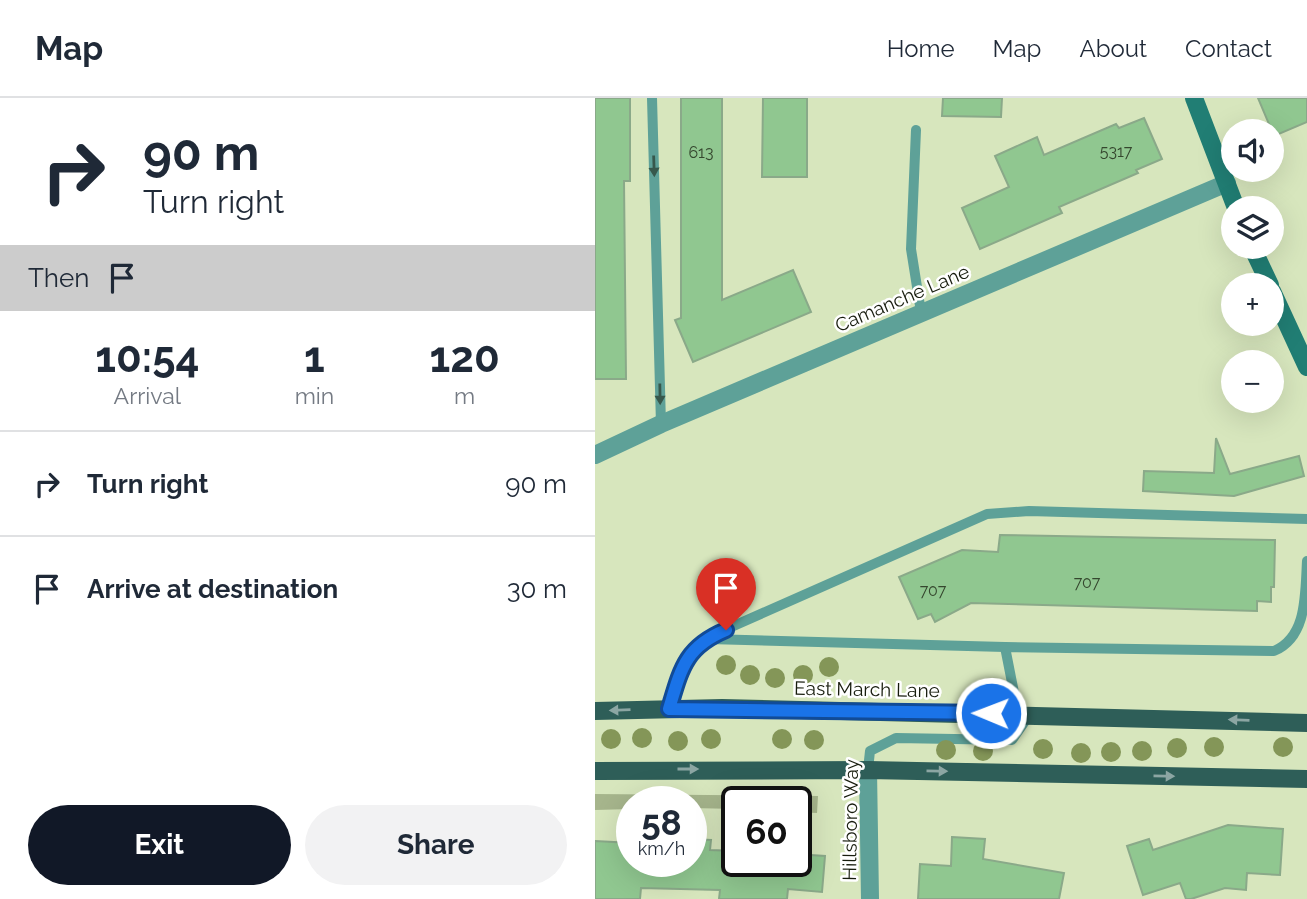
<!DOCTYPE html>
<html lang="en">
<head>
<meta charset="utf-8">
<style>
	:root { --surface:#fff; --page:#f2f2f3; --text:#1f2937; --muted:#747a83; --line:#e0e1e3; --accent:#111827 }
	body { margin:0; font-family:Raleway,sans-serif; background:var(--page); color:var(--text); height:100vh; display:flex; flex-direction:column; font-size:26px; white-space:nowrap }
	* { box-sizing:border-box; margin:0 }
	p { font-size:23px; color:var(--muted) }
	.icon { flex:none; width:38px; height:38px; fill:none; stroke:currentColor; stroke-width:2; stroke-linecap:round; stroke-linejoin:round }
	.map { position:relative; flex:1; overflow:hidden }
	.panel { display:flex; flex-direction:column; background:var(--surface); width:595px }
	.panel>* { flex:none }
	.guide { background:#fff; color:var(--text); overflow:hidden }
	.buttons { position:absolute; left:626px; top:21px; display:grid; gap:14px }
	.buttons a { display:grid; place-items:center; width:63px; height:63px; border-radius:50%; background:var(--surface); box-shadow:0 7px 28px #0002; font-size:35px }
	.speed { position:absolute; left:21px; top:688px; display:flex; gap:14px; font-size:35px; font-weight:700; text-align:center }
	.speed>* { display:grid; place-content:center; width:91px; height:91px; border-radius:50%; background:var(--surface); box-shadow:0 7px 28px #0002; line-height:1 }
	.speed small { font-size:18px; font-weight:400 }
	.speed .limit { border:4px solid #111; border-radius:10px; background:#fff; color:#111 }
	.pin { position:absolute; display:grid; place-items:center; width:60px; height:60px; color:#fff; margin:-72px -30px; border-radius:50% 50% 50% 0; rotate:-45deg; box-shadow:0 0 7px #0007 }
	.pin .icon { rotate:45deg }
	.me { position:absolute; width:77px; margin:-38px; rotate:271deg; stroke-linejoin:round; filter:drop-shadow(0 0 5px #0008) }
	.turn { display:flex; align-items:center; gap:24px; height:147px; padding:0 28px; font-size:32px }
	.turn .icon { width:91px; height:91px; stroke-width:2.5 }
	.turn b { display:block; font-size:49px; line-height:60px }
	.then { display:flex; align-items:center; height:66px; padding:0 28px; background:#0003; gap:14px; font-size:26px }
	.eta { display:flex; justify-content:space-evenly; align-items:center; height:119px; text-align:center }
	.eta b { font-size:42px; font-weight:700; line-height:49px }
	.button { display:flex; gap:14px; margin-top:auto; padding:14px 28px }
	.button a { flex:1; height:80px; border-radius:42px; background:var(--accent); color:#fff; font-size:28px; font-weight:700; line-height:80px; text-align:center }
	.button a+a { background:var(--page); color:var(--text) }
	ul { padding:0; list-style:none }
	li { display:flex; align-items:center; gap:21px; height:105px; padding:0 28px; border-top:2px solid var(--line) }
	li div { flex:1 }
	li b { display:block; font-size:26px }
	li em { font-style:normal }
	header { display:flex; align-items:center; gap:42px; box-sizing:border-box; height:98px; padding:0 35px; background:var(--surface); border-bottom:2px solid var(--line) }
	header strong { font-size:33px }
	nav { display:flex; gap:38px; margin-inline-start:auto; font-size:24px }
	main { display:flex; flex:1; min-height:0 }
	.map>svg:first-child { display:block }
</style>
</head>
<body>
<header>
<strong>Map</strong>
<nav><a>Home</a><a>Map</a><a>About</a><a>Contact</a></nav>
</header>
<main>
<section class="panel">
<div class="guide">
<div class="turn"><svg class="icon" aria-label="right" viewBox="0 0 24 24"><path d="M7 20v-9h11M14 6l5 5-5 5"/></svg><div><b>90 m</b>Turn right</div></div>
<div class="then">Then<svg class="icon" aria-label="arrive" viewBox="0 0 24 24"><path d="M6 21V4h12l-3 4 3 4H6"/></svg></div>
</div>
<div class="eta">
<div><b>10:54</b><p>Arrival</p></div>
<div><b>1</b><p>min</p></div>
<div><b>120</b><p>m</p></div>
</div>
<ul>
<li><svg class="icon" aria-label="right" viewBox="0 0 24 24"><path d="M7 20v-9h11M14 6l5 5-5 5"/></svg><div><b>Turn right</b></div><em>90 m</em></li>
<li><svg class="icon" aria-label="arrive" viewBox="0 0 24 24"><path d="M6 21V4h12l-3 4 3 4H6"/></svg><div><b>Arrive at destination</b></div><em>30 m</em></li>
</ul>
<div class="button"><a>Exit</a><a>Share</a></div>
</section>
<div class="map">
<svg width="712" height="801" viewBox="0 0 712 801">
	<rect width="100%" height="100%" fill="#d7e6bd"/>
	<polygon fill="#a6b58c" points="0,696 223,698 222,715 201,714 201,704 142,704 142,711 96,710 96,704 37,704 37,711 0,712"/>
	<g fill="#90c790" stroke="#8aa989" stroke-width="2">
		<polygon points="0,0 35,0 35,83 29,83 31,281 0,281"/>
		<polygon points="86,0 127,0 127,202 198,172 216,214 98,264 80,222 86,220"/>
		<polygon points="168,0 212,0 212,79 167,79"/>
		<polygon points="348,0 407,0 406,19 347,18"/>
		<polygon points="663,0 712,0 712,24 679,38"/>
		<polygon points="549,20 567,61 541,72 543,75 464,109 467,115 385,151 367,110 414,89 400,58 442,39 449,57 521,26 524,30"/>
		<polygon points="621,340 635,376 704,358 709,378 639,398 548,393 549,373 619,375"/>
		<polygon points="405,437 680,442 679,489 676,489 676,504 662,503 662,513 376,505 340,524 336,516 323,521 304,479 367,452 403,454"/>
		<polygon points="633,727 688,731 685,777 652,775 651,792 630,790 596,801 591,801 585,785 548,797 532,748 554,741 558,752"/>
		<polygon points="357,739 390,741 388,761 469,775 464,801 323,801 325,766 356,768"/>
		<polygon points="96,741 116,742 115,752 142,753 142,763 201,763 201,756 230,758 227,794 193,791 192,801 124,801 125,792 46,790 45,801 0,801 0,743 37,745 37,763 96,763"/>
	</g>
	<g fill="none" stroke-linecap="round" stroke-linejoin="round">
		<g stroke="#5ea198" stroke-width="10">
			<polyline points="57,0 66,326"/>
			<polyline points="321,32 316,151 326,214"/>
			<polyline points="113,541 410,549"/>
			<polyline points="74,611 94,556 109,541 392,416 434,413 712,421"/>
			<path d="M423,615L410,549L679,553C712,539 710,498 712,463"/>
			<polyline points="273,672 275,653 301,640 417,642 435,616"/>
		</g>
		<g stroke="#5ea198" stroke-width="18">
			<polyline points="0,357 66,326 632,85"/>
			<polyline points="273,672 275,801"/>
		</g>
		<g stroke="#217e74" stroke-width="18">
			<polyline points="599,0 641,110"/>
			<polyline points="657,149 675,187"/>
			<polyline points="677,193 712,269"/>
		</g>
		<g stroke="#2e5e58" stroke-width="18">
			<polyline points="0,613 127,610 712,625"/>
			<polyline points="0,673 273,672 712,681"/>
		</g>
	</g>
	<g fill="#849658">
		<circle cx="131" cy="567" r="10"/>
		<circle cx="234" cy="569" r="10"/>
		<circle cx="155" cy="577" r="10"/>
		<circle cx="208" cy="577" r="10"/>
		<circle cx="180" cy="580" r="10"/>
		<circle cx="47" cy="640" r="10"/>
		<circle cx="16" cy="641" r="10"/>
		<circle cx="116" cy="641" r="10"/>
		<circle cx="187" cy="641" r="10"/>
		<circle cx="219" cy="642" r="10"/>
		<circle cx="83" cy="643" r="10"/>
		<circle cx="619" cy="649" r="10"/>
		<circle cx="688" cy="649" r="10"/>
		<circle cx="582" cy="650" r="10"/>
		<circle cx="448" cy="651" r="10"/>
		<circle cx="351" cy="652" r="10"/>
		<circle cx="388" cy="653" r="10"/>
		<circle cx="547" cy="653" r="10"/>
		<circle cx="516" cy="654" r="10"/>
		<circle cx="486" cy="655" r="10"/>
	</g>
	<defs><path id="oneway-solid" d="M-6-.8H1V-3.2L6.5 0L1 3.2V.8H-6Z" transform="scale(1.75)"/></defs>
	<g fill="#37584c">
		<use href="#oneway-solid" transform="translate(59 68) rotate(88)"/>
		<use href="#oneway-solid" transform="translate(65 296) rotate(89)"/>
	</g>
	<g fill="#8ca6a3">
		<use href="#oneway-solid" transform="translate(25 612) rotate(178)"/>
		<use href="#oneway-solid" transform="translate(644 622) rotate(-178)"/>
		<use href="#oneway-solid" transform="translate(93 671)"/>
		<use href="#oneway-solid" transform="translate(342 673) rotate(1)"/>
		<use href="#oneway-solid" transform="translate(569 678) rotate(1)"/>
	</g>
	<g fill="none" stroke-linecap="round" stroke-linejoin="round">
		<g stroke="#114b97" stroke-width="18">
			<path id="route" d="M131,532C90,549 86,571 74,611L396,615"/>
		</g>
		<use href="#route" stroke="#1a73e8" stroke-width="12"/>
	</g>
	<g text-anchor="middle" stroke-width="5" stroke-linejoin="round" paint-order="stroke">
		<g font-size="16" fill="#35472e">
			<text x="521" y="59">5317</text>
			<text x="106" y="60">613</text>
			<text x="492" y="490">707</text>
			<text x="338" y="498">707</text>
		</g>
		<g font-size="19" fill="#171c0d" stroke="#fff">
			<text transform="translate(307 200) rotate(-23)" y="7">Camanche Lane</text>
			<text transform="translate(272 591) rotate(1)" y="7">East March Lane</text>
			<text transform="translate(255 722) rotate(-89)" y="7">Hillsboro Way</text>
		</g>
	</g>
</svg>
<div class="buttons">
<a><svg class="icon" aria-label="sound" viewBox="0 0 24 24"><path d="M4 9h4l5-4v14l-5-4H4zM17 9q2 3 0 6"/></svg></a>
<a><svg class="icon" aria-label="layers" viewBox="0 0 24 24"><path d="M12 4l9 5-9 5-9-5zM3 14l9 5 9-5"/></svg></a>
<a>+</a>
<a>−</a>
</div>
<div class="speed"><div>58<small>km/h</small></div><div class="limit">60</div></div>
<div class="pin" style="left:131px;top:532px;background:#d93025"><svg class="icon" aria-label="arrive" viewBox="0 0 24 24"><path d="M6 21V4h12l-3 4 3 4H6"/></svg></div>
<svg class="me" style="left:396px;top:615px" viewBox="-20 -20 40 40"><circle r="17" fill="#1a73e8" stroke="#fff" stroke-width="3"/><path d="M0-11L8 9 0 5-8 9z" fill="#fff"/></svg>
</div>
</main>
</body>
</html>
